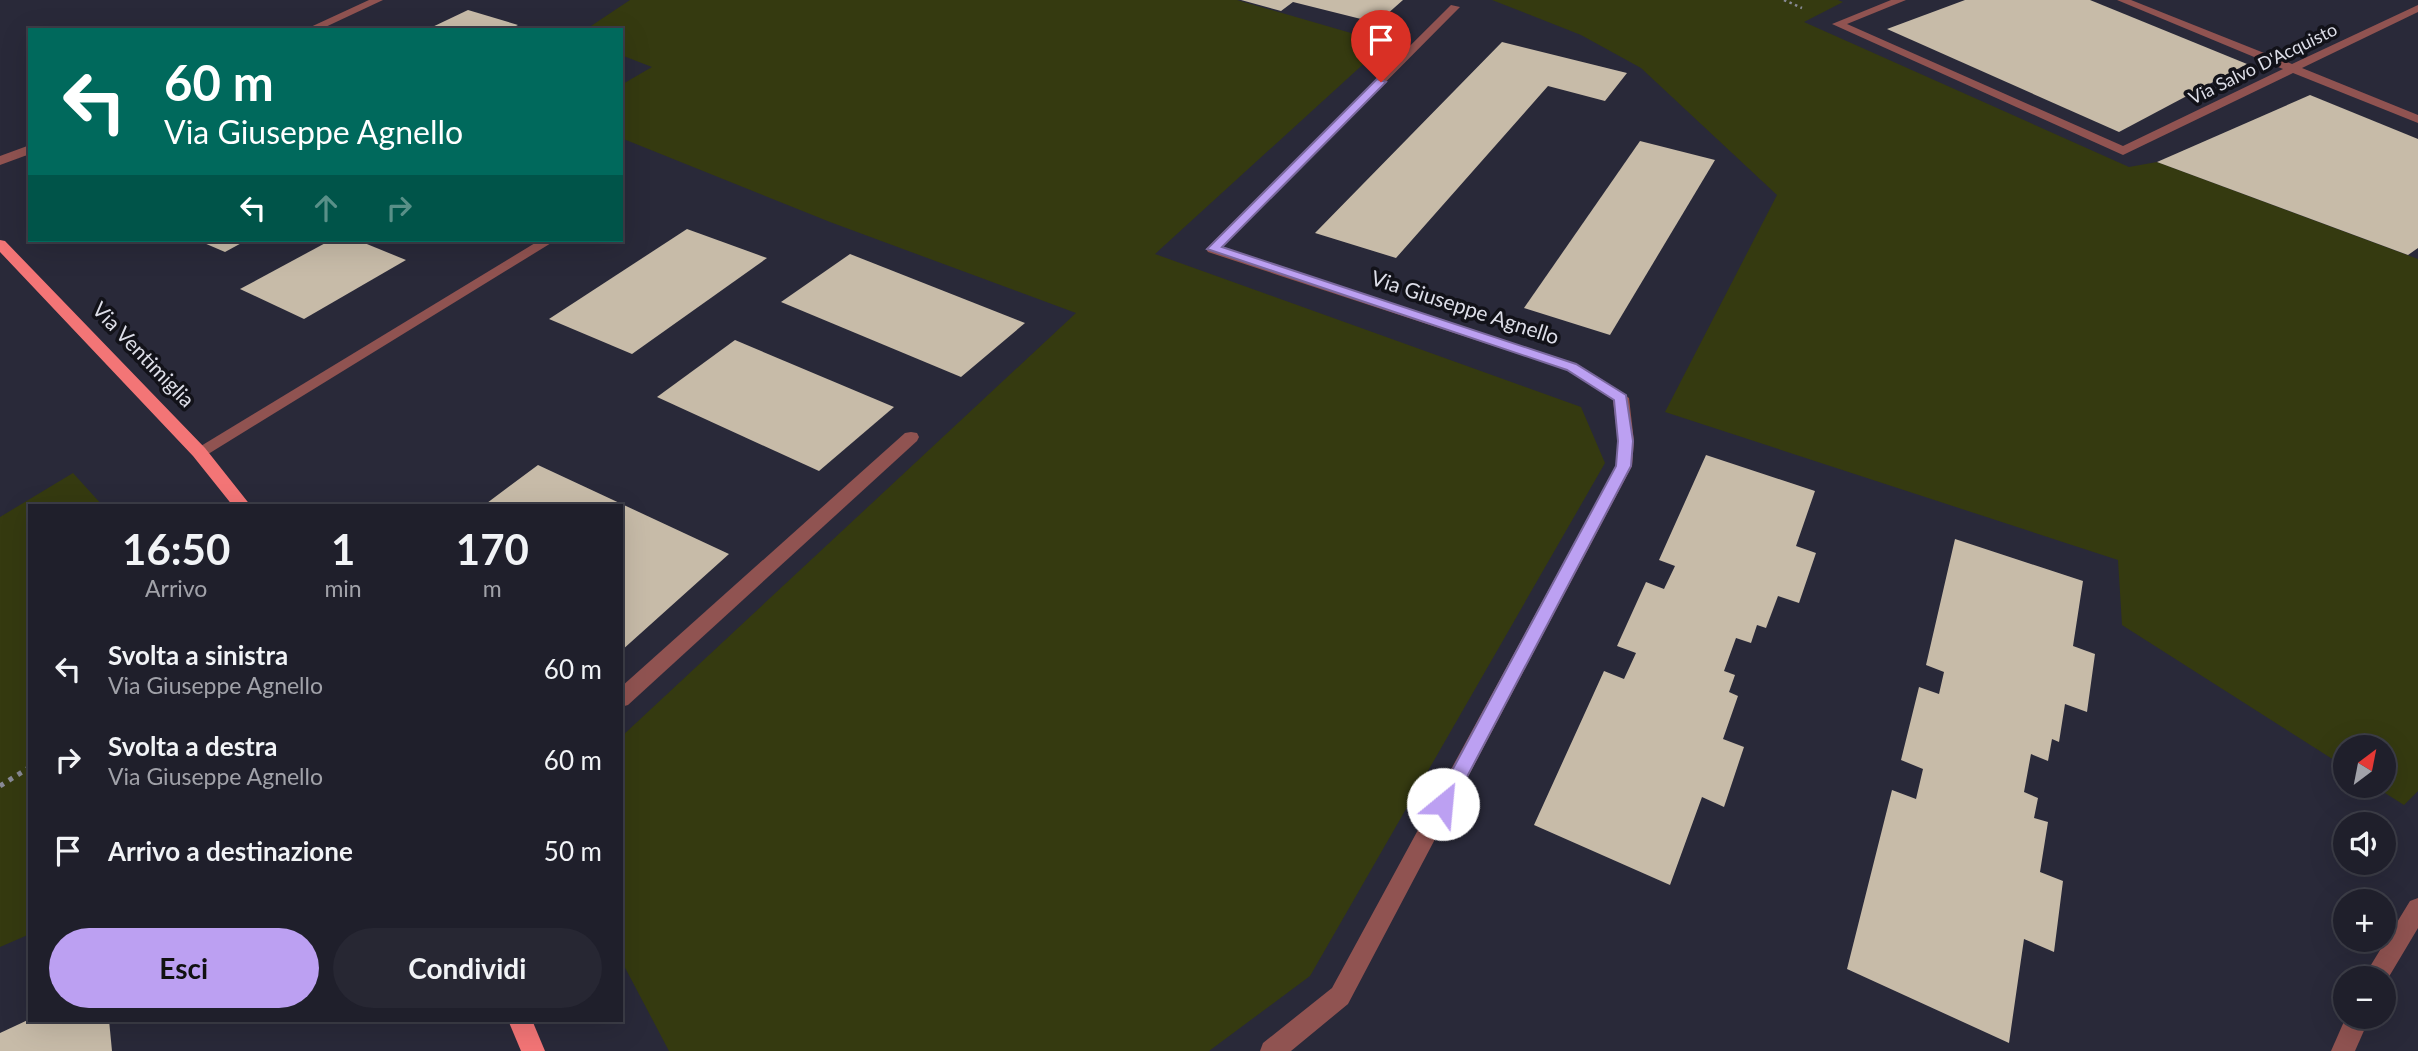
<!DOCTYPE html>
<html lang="it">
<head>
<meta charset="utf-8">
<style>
	:root { --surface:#1f1f2b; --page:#272733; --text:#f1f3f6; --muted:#a1a2a9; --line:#3c3d47; --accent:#bca0f2 }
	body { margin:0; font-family:Lato,sans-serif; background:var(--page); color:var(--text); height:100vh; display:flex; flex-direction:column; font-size:26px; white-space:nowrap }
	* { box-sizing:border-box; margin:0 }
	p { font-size:23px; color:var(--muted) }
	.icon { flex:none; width:38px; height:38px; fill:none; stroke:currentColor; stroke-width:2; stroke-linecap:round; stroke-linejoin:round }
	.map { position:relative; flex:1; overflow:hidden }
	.drawer { position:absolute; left:28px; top:504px; width:595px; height:518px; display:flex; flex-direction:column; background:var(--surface); border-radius:0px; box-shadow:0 7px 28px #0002,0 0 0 2px var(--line) }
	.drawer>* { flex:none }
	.banner { position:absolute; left:28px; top:28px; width:595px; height:214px; border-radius:0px; box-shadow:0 7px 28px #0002,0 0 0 2px var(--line); background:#00695c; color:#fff; overflow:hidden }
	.needle { width:46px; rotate:32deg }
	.controls { position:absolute; left:2333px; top:735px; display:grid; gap:14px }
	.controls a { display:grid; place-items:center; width:63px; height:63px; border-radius:50%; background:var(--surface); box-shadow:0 7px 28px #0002,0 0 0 2px var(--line); font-size:35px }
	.pin { position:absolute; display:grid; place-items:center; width:60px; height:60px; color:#fff; margin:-72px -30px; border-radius:50% 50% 50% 0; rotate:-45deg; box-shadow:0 0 7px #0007 }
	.pin .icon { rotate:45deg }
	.me { position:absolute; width:77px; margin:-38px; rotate:28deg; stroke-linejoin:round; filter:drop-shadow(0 0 5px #0008) }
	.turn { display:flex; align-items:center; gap:24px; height:147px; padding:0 21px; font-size:32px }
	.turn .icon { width:91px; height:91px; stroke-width:2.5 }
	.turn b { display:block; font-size:49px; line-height:60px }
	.lanes { display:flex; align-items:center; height:66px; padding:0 21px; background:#0003; justify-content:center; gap:35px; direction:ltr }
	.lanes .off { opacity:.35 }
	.eta { display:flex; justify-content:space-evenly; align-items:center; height:119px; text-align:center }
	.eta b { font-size:42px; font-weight:700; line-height:49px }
	.primary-button { display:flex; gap:14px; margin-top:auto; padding:14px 21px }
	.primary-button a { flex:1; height:80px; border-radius:42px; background:var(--accent); color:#111; font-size:28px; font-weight:700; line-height:80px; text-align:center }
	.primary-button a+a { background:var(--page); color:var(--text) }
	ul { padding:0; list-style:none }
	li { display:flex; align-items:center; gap:21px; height:91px; padding:0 21px }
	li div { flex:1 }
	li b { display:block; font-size:26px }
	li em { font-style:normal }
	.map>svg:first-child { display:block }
</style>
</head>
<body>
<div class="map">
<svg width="2418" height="1051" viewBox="0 0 2418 1051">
	<rect width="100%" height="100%" fill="#292939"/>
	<g fill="#353a10">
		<polygon points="630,0 1237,0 1351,33 1370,58 1155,254 1581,407 1605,463 1310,976 1209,1051 669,1051 621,960 621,737 1076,313 830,222 621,138 621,85 652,67 621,55 621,30 585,30"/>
		<polygon points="1492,0 1838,0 1843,2 1804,22 2129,167 2157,162 2418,259 2418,791 2404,805 2374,786 2384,786 2384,747 2345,747 2345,767 2122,625 2118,560 1665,412 1777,195 1641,68 1581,35"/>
		<polygon points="73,473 103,506 30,506 30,934 0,947 0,517"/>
	</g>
	<g fill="#c7bba8">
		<polygon points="1241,0 1403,0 1377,23 1293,2 1281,11"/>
		<polygon points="1965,0 2090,0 2247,64 2119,132 1887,29"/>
		<polygon points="468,10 518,25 508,30 426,30"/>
		<polygon points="1502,42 1627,73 1605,101 1548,86 1396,258 1315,233"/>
		<polygon points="2310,95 2418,139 2418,248 2408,255 2157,162"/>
		<polygon points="1640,141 1715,160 1610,335 1524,308"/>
		<polygon points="687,229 767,258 632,354 549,319"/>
		<polygon points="197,240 247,240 225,252"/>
		<polygon points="331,240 357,240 406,260 304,319 240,289"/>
		<polygon points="850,254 1025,323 961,377 781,302"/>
		<polygon points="735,340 894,407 819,471 657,397"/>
		<polygon points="1706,455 1815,491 1796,546 1816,553 1799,603 1778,596 1766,628 1757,625 1751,643 1736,638 1724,671 1735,675 1729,692 1738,696 1723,739 1744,747 1724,807 1702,797 1670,885 1534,825 1604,671 1624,679 1636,653 1617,646 1646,582 1664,589 1675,566 1659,560"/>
		<polygon points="538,465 626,506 729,554 621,651 621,506 483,506"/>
		<polygon points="1955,539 2083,581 2073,646 2095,654 2087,712 2065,704 2059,742 2052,739 2048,761 2031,754 2024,792 2038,798 2034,818 2048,822 2040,872 2063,881 2054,952 2024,939 2009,1043 1847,969 1892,790 1916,799 1923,769 1901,760 1919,687 1939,694 1944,672 1926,665"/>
		<polygon points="30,1019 109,1020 112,1051 0,1051 0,1033"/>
	</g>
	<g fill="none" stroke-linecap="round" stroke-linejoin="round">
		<polyline stroke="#898a96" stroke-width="2.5" stroke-dasharray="2.5 3.5" stroke-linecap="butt" points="1784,0 1802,8"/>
		<polyline stroke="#898a96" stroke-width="5" stroke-dasharray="4.5 6" stroke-linecap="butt" points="0,786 30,767"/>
		<g fill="#905351" fill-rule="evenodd">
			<polygon points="369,0 383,0 319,30 304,30"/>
			<polygon points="1891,0 1906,0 1847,24 2123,146 2283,69 2117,0 2131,0 2292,64 2418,5 2418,12 2302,68 2418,115 2418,123 2293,73 2123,155 1832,24"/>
			<polygon points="1451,5 1460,7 1222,247 1577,364 1629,398 1634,441 1632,466 1348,1004 1291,1051 1260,1051 1263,1043 1332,988 1616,466 1618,441 1613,400 1567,370 1208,252 1206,249"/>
			<polygon points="30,145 30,154 0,165 0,156"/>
			<polygon points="540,240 556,240 205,456 199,458 191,452"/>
			<polygon points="911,432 917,433 919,437 917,441 628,705 621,707 621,687 905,433"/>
			<polygon points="2418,898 2418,928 2384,985 2384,978 2363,978 2410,901"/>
			<polygon points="2346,1017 2370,1017 2355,1051 2331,1051"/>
		</g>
		<g fill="#f37576" fill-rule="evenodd">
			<polygon points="0,240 5,241 205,448 251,506 233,506 193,456 0,252"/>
			<polygon points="508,1020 532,1020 545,1051 521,1051"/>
		</g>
	</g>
	<polygon fill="#bca0f2" stroke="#7a689d" stroke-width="2" points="1377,79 1386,82 1222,247 1576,364 1626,395 1633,441 1631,466 1450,809 1443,812 1437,809 1434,804 1616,466 1618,441 1614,400 1567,370 1207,249"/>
	<g text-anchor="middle" stroke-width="7" stroke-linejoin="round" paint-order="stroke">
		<g font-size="18" fill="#dddee8" stroke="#121219">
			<text transform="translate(2263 64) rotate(-26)" y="6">Via Salvo D'Acquisto</text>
		</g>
		<g font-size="21" fill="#dddee8" stroke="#121219">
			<text transform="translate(1465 308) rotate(18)" y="7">Via Giuseppe Agnello</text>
			<text transform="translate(143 355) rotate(46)" y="7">Via Ventimiglia</text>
		</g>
	</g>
</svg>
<div class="controls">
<a><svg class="needle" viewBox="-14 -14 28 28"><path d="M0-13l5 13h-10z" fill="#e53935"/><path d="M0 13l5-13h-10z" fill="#a1a2a9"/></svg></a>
<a><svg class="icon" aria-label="sound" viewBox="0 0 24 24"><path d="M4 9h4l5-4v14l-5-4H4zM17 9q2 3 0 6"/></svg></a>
<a>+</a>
<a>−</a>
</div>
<div class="pin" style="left:1381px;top:82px;background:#d93025"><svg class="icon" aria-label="arrive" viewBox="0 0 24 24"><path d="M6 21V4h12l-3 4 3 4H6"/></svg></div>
<svg class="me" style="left:1443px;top:804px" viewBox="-20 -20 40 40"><circle r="19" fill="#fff"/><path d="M0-13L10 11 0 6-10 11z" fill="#bca0f2"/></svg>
<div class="banner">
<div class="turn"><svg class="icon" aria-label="left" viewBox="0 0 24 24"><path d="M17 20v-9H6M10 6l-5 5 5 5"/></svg><div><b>60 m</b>Via Giuseppe Agnello</div></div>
<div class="lanes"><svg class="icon" aria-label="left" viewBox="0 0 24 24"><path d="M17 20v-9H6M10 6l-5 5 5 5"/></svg><svg class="icon off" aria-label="ahead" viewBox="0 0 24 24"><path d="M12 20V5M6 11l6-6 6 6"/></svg><svg class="icon off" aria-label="right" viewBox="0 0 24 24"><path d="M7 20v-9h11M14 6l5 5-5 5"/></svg></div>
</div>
<section class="drawer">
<div class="eta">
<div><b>16:50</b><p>Arrivo</p></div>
<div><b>1</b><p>min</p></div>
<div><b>170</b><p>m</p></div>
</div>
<ul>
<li><svg class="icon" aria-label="left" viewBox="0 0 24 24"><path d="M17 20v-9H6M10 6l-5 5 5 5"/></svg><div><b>Svolta a sinistra</b><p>Via Giuseppe Agnello</p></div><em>60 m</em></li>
<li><svg class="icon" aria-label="right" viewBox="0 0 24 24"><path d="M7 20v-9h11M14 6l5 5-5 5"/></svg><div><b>Svolta a destra</b><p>Via Giuseppe Agnello</p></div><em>60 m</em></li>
<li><svg class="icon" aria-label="arrive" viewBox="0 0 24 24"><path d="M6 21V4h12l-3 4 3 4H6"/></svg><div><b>Arrivo a destinazione</b></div><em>50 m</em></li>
</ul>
<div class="primary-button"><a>Esci</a><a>Condividi</a></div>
</section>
</div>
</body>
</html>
